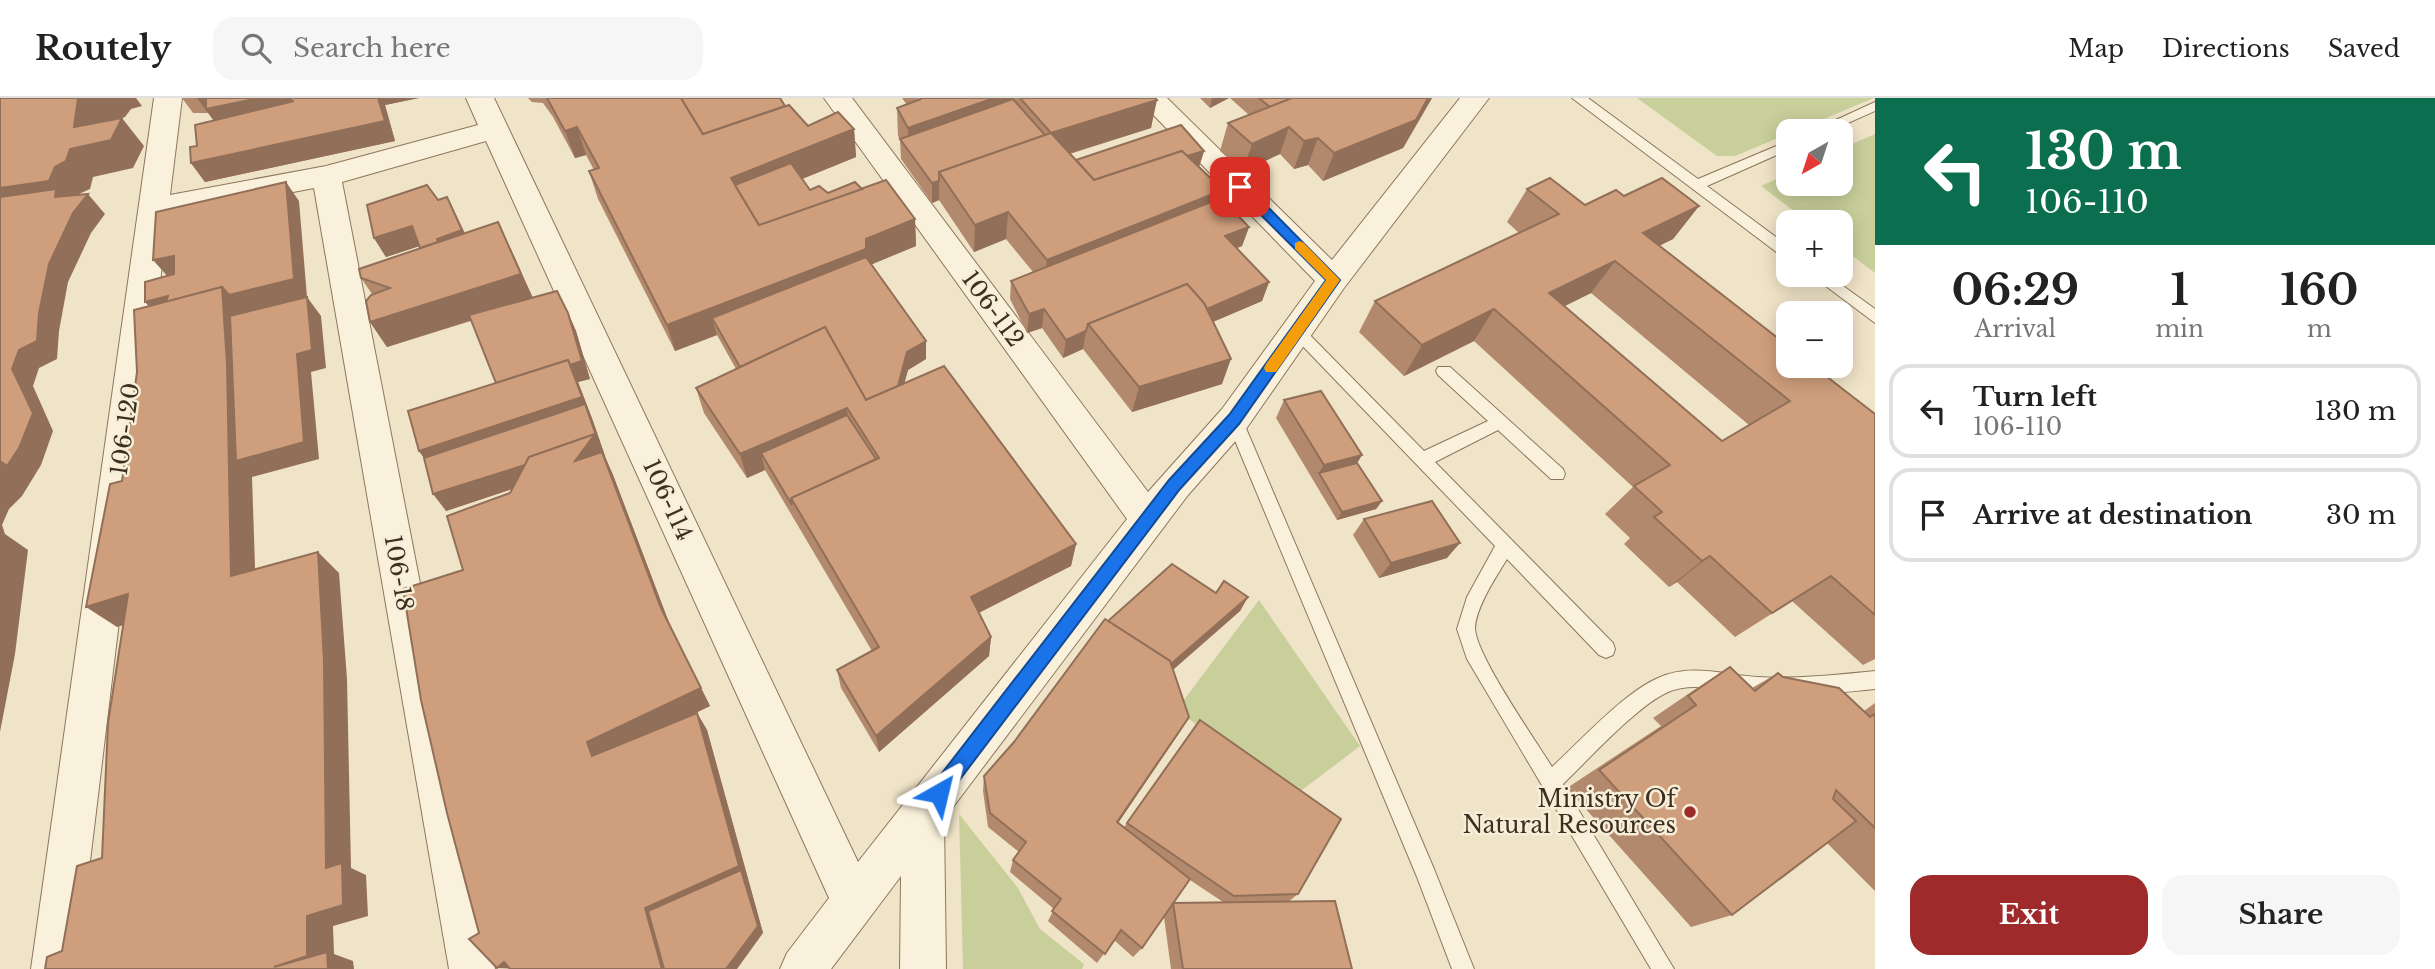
<!DOCTYPE html>
<html lang="en">
<head>
<meta charset="utf-8">
<style>
	:root { --surface:#fff; --page:#f6f6f6; --text:#222; --muted:#767676; --line:#e0e0e0; --accent:#9e2a2b }
	body { margin:0; font-family:"Libre Baskerville",serif; background:var(--page); color:var(--text); height:100vh; display:flex; flex-direction:column; font-size:26px; white-space:nowrap }
	* { box-sizing:border-box; margin:0 }
	p { font-size:23px; color:var(--muted) }
	.icon { flex:none; width:38px; height:38px; fill:none; stroke:currentColor; stroke-width:2; stroke-linecap:round; stroke-linejoin:round }
	.map { position:relative; flex:1; overflow:hidden }
	.details { display:flex; flex-direction:column; background:var(--surface); width:560px }
	.details>* { flex:none }
	.guide { background:#0b6e4f; color:#fff; overflow:hidden }
	.needle { width:46px; rotate:219deg }
	.buttons { position:absolute; left:1776px; top:21px; display:grid; gap:14px }
	.buttons a { display:grid; place-items:center; width:77px; height:77px; border-radius:14px; background:var(--surface); box-shadow:0 4px 18px #0003; font-size:35px }
	.pin { position:absolute; display:grid; place-items:center; width:60px; height:60px; color:#fff; margin:-30px; border-radius:14px; box-shadow:0 4px 10px #0006 }
	.me { position:absolute; width:77px; margin:-38px; rotate:37deg; stroke-linejoin:round; filter:drop-shadow(0 0 5px #0008) }
	.turn { display:flex; align-items:center; gap:24px; height:147px; padding:0 35px; font-size:32px }
	.turn .icon { width:91px; height:91px; stroke-width:2.5 }
	.turn b { display:block; font-size:49px; line-height:60px }
	.eta { display:flex; justify-content:space-evenly; align-items:center; height:119px; text-align:center }
	.eta b { font-size:42px; font-weight:800; line-height:49px }
	.primary-button { display:flex; gap:14px; margin-top:auto; padding:14px 35px }
	.primary-button a { flex:1; height:80px; border-radius:21px; background:var(--accent); color:#fff; font-size:28px; font-weight:800; line-height:80px; text-align:center }
	.primary-button a+a { background:var(--page); color:var(--text) }
	ul { padding:0; list-style:none }
	li { display:flex; align-items:center; gap:21px; height:94px; margin:0 14px 10px; padding:0 21px; border:4px solid var(--line); border-radius:21px }
	li div { flex:1 }
	li b { display:block; font-size:26px }
	li em { font-style:normal }
	header { display:flex; align-items:center; gap:42px; box-sizing:border-box; height:98px; padding:0 35px; background:var(--surface); border-bottom:2px solid var(--line) }
	header strong { font-size:33px }
	nav { display:flex; gap:38px; margin-inline-start:auto; font-size:24px }
	.search { width:490px; height:63px; background:var(--page); display:flex; align-items:center; gap:18px; box-sizing:border-box; padding:0 24px; border-radius:21px; color:var(--muted); font-size:26px }
	main { display:flex; flex:1; min-height:0 }
	.map>svg:first-child { display:block }
</style>
</head>
<body>
<header>
<strong>Routely</strong>
<div class="search"><svg class="icon" aria-label="search" viewBox="0 0 24 24"><circle cx="10" cy="10" r="6"/><path d="M15 15l6 6"/></svg>Search here</div>
<nav><a>Map</a><a>Directions</a><a>Saved</a></nav>
</header>
<main>
<div class="map">
<svg width="1875" height="871" viewBox="0 0 1875 871">
	<rect width="100%" height="100%" fill="#f0e4c8"/>
	<g fill="#c9cf9b">
		<polygon points="1637,0 1874,0 1795,33 1788,33 1788,36 1735,58 1717,58"/>
		<polygon points="1875,36 1875,175 1841,149 1841,124 1808,124 1761,88 1788,76 1788,86 1841,86 1841,51"/>
		<polygon points="1259,502 1360,648 1289,702 1177,611"/>
		<polygon points="959,716 1018,790 1040,831 1084,866 1082,871 963,871"/>
	</g>
	<g fill="none" stroke-linecap="round" stroke-linejoin="round">
		<g stroke="#8d765c" stroke-width="2">
			<g id="lane">
				<polygon points="1572,0 1588,0 1698,81 1788,43 1788,52 1707,88 1788,148 1788,160 1783,159"/>
				<polygon points="1875,4 1875,13 1830,33 1812,33"/>
				<polygon points="1811,177 1828,177 1875,211 1875,225"/>
				<path d="M1297,227L1302,229L1424,353L1488,323L1438,277L1436,273L1438,269H1450L1563,371L1565,376L1563,381H1551L1498,332L1435,364L1613,545L1615,551L1613,557L1606,560L1599,557L1507,461C1496,479 1476,509 1475,530C1475,556 1536,643 1552,669C1580,643 1625,594 1658,580C1691,565 1724,577 1758,579C1797,581 1836,577 1875,573V591C1836,595 1796,599 1757,597C1729,595 1695,582 1668,594C1638,607 1588,662 1563,686L1674,871H1651L1467,561L1457,531L1467,499L1495,448L1292,237L1289,233Z"/>
				<polygon points="1234,314 1240,316 1242,321 1434,771 1474,871 1452,871 1417,779 1226,321 1228,316"/>
			</g>
		</g>
		<g stroke="#8d765c" stroke-width="2">
			<polygon id="street" points="154,0 182,0 170,97 326,68 478,27 466,0 494,0 858,764 1127,421 824,0 852,0 1148,394 1222,311 1315,183 1137,0 1167,0 1332,162 1460,0 1489,0 1344,190 1246,331 1188,397 944,721 946,871 900,871 901,778 831,871 780,871 787,855 829,800 486,43 342,84 495,871 449,871 314,90 168,118 77,871 31,871"/>
		</g>
		<use href="#lane" fill="#faf1dc" fill-rule="evenodd"/>
		<use href="#street" fill="#faf1dc" fill-rule="evenodd"/>
	</g>
	<g fill="#b2896c" fill-rule="evenodd">
		<polygon points="182,0 419,0 385,7 395,43 205,84 191,65 197,48 214,23 209,15 193,15"/>
		<polygon points="528,0 780,0 785,8 808,28 854,31 856,59 802,81 810,92 828,95 862,91 915,121 916,148 871,166 926,261 908,272 904,285 1076,446 1071,468 979,515 991,539 989,558 879,654 841,590 837,572 872,553 765,372 747,380 704,315 696,290 736,271 717,237 675,253 598,101 589,73 594,72 586,57 575,60 553,19 543,5 532,4"/>
		<polygon points="902,0 1155,0 1151,30 1070,56 1076,62 1204,53 1199,69 1223,92 1221,100 1249,129 1242,148 1237,150 1269,184 1262,203 1213,224 1222,286 1132,314 1083,251 1063,260 1042,230 1027,235 1010,201 1011,183 1033,174 1006,141 974,154 939,102 932,105 901,61 900,42 898,38 897,10 907,7"/>
		<polygon points="1200,0 1229,0 1210,10"/>
		<polygon points="1230,0 1432,0 1403,50 1323,83 1308,67 1294,71 1280,56 1243,73 1220,53 1228,25 1249,17"/>
		<path d="M1527,91L1585,107L1624,98L1699,108L1673,141L1659,148L1875,316V561L1863,567L1792,503L1735,539L1677,484L1669,489L1624,446L1630,440L1605,416L1633,389L1474,243L1404,278L1359,234L1375,203L1519,135L1507,124ZM1591,195L1749,327L1722,343L1564,208Z"/>
		<polygon points="447,99 465,135 511,151 532,199 568,215 576,233 590,281 578,284 593,323 606,361 613,377 671,530 710,608 683,621 697,615 707,632 763,835 479,835 463,472 512,391 446,413 424,360 419,353 496,285 471,223 387,249 370,224 372,196 361,180 420,150 419,148 386,159 374,140 438,102"/>
		<polygon points="1284,302 1362,357 1357,365 1382,403 1376,411 1337,422 1276,320"/>
		<polygon points="1364,421 1447,460 1379,480 1353,437"/>
		<path d="M1216,495L1248,499L1240,513L1173,572L1179,635L1118,725L1124,729L1127,725L1298,796L1288,804L1352,871H1171L1164,819L1142,850L1133,859L1114,842L1097,865L1048,823L1054,811L1010,774L1013,762L1019,754L988,729L983,693L984,678L1014,644L1108,523ZM1190,782L1223,804L1173,805Z"/>
		<polygon points="1730,569 1752,590 1778,575 1783,579 1864,613 1875,605 1875,793 1827,745 1732,817 1691,829 1567,690 1661,628 1653,620 1694,592"/>
	</g>
	<g fill="#916f58">
		<polygon points="78,0 136,0 142,8 131,11 125,19 100,24 122,20 144,48 133,70 93,79 90,91 79,96 74,110 88,96 105,116 91,135 68,184 59,233 57,261 39,270 33,288 53,333 41,367 22,398 9,411 2,427 5,436 28,452 15,556 0,634 0,363 12,271 0,121 0,90 55,69 74,29"/>
		<polygon points="197,0 307,0 294,3 291,3 303,23 225,38"/>
		<polygon points="378,0 419,0 385,7 395,43 205,84 191,65"/>
		<polygon points="994,0 1013,0 1012,21 909,53 908,30"/>
		<polygon points="1212,0 1229,0 1210,10"/>
		<polygon points="1428,0 1432,0 1403,50 1323,83 1334,55"/>
		<polygon points="1157,2 1151,30 1048,62 1051,35"/>
		<polygon points="577,29 586,57 575,60 565,33"/>
		<polygon points="1289,29 1280,56 1243,73 1252,46"/>
		<polygon points="854,31 856,59 743,105 731,80"/>
		<polygon points="1318,40 1308,67 1294,71 1304,43"/>
		<polygon points="1204,53 1198,72 1092,90"/>
		<polygon points="939,83 939,102 932,105 932,85"/>
		<polygon points="286,84 299,103 307,199 321,218 326,270 311,274 319,361 252,379 256,499 231,478 162,223 145,204 168,198 222,189"/>
		<polygon points="1223,92 1215,120 1044,188 1047,162"/>
		<polygon points="447,99 472,151 423,159 437,141"/>
		<polygon points="1699,108 1673,141 1620,167 1643,135"/>
		<polygon points="1008,114 1006,141 974,154 975,127"/>
		<polygon points="915,121 916,148 868,168 712,220 717,237 675,253 667,227 866,141"/>
		<polygon points="498,124 534,202 387,249 370,224"/>
		<polygon points="412,128 423,147 386,159 374,140"/>
		<polygon points="1249,129 1242,148 1219,157 1225,138"/>
		<polygon points="174,158 190,177 169,180 153,162"/>
		<polygon points="1615,163 1591,195 1527,227 1549,195"/>
		<polygon points="1269,184 1262,203 1196,231 1202,213"/>
		<polygon points="1044,211 1042,230 1027,235 1029,216"/>
		<polygon points="1494,211 1474,243 1404,278 1422,247"/>
		<polygon points="568,215 576,233 590,281 578,284 593,323 606,361 613,377 671,530 710,608 601,660 592,658 587,644 578,369 446,413 433,396 592,324 436,377 419,353 508,307"/>
		<polygon points="1086,233 1083,251 1063,260 1066,242"/>
		<polygon points="926,243 926,261 908,272 897,313 896,296 907,254"/>
		<polygon points="1231,261 1222,286 1132,314 1139,289"/>
		<polygon points="847,310 849,335 761,355 765,372 747,380 740,356"/>
		<polygon points="1362,357 1352,373 1319,375 1324,367"/>
		<polygon points="1382,403 1376,411 1337,422 1342,414"/>
		<polygon points="1460,445 1447,460 1379,480 1391,465"/>
		<polygon points="1076,446 1071,468 970,519 971,499"/>
		<polygon points="318,454 339,475 347,581 351,770 366,777 368,818 333,828 334,856 353,863 354,871 282,871 307,818"/>
		<polygon points="1710,458 1677,484 1669,489 1702,463"/>
		<polygon points="128,496 157,517 117,529 86,509"/>
		<polygon points="1248,499 1240,513 1161,582 1167,569"/>
		<polygon points="991,539 989,558 879,654 876,638"/>
		<polygon points="697,615 707,632 763,835 737,871 662,871 645,810"/>
		<polygon points="1189,619 1179,635 1110,737 1117,724"/>
		<polygon points="504,864 519,871 497,870"/>
	</g>
	<g fill="#cf9f7d" stroke="#916f58" stroke-width="2" fill-rule="evenodd">
		<polygon points="0,0 78,0 74,29 122,20 111,42 70,51 66,63 55,69 49,83 0,90"/>
		<polygon points="206,0 259,0 206,11"/>
		<polygon points="291,0 378,0 385,23 191,65 190,49 197,48 195,27 294,3 291,3"/>
		<polygon points="547,0 681,0 703,36 789,7 808,28 838,14 854,31 731,80 759,127 886,82 915,121 866,141 866,151 667,227 589,73 599,70 577,29 565,33"/>
		<polygon points="681,0 780,0 785,8 703,36"/>
		<polygon points="921,0 994,0 908,30 897,10 921,1"/>
		<polygon points="1020,0 1155,0 1157,2 1051,35"/>
		<polygon points="1259,0 1292,0 1270,9"/>
		<polygon points="1292,0 1428,0 1416,22 1334,55 1318,40 1304,43 1289,29 1252,46 1228,25"/>
		<polygon points="1013,1 1045,37 939,74 939,83 932,85 900,41"/>
		<polygon points="1181,27 1204,53 1187,58 1182,53 1094,82 1076,62"/>
		<polygon points="1051,35 1094,82 1182,53 1223,92 1047,162 1008,114 975,127 939,74"/>
		<polygon points="791,65 810,92 819,88 828,95 855,84 862,91 759,127 735,87"/>
		<path d="M1550,80L1585,107L1616,92L1624,98L1662,80L1699,108L1643,135L1788,248V268H1813L1875,316V517L1831,478L1772,515L1710,458L1702,463L1654,419L1662,414L1634,388L1670,367L1494,211L1422,247L1375,203L1559,116L1527,91ZM1615,163L1790,303L1722,343L1549,195Z"/>
		<polygon points="286,84 294,181 229,197 222,189 166,204 168,198 145,204 145,184 174,176 174,158 153,162 156,114"/>
		<polygon points="427,87 438,102 447,99 462,132 437,141 438,144 420,150 412,128 374,140 367,107"/>
		<polygon points="56,91 55,99 88,96 73,115 49,166 39,215 37,243 19,252 12,271 33,315 19,350 7,368 0,363 0,99"/>
		<polygon points="1221,100 1249,129 1225,138 1269,184 1207,211 1204,205 1187,186 1088,226 1086,233 1066,242 1044,211 1029,216 1011,183"/>
		<polygon points="498,124 521,176 370,224 366,203 371,197 390,190 361,180 359,171"/>
		<polygon points="866,159 926,243 907,254 898,288 866,302 825,229 740,269 712,220"/>
		<polygon points="1187,186 1204,205 1231,261 1139,289 1088,226"/>
		<polygon points="222,189 227,266 231,478 318,454 324,563 326,770 342,765 343,807 307,818 307,858 274,869 327,854 328,871 45,871 47,859 62,853 77,768 102,760 108,625 128,496 86,509 110,386 122,383 137,274 134,212"/>
		<polygon points="557,193 568,215 582,263 570,267 568,262 496,285 469,217"/>
		<polygon points="307,199 312,252 297,256 304,344 236,363 230,218"/>
		<polygon points="825,229 866,302 944,268 1076,446 971,499 991,539 876,638 837,572 879,549 791,400 879,360 847,310 740,356 696,290"/>
		<polygon points="568,262 582,299 419,353 408,313"/>
		<polygon points="1321,293 1362,357 1324,367 1284,302"/>
		<polygon points="585,306 598,343 595,336 529,359 525,367 433,396 424,360"/>
		<polygon points="847,317 876,361 791,400 792,407 761,355"/>
		<polygon points="595,336 575,363 602,354 661,510 701,590 587,644 592,658 697,615 739,768 645,810 662,871 510,871 504,864 497,870 469,841 479,835 447,715 421,602 403,491 463,472 447,418 510,395 529,359"/>
		<polygon points="1357,365 1382,403 1342,414 1319,375"/>
		<polygon points="1432,403 1460,445 1391,465 1364,421"/>
		<polygon points="1172,466 1216,495 1224,483 1248,499 1171,566 1170,563 1108,523"/>
		<polygon points="1105,521 1170,563 1189,619 1117,724 1190,781 1142,850 1121,832 1105,856 1052,813 1061,801 1013,762 1026,744 990,715 984,678 1014,644"/>
		<polygon points="1730,569 1755,593 1778,575 1783,579 1839,590 1870,619 1875,616 1875,730 1836,692 1833,701 1856,723 1732,817 1599,672 1696,607 1688,598"/>
		<polygon points="1200,622 1341,721 1298,796 1234,798 1127,725"/>
		<polygon points="741,772 758,828 726,871 664,871 648,813"/>
		<polygon points="1335,803 1352,871 1183,871 1173,805"/>
	</g>
	<polygon fill="#1a73e8" stroke="#114b97" stroke-width="2" points="1240,85 1245,86 1340,182 1239,326 1180,391 945,701 939,704 932,701 930,695 932,688 1169,382 1229,317 1326,182 1236,92 1236,86"/>
	<polygon fill="#f59e0b" points="1300,143 1304,145 1340,182 1276,274 1266,274 1264,270 1266,266 1326,182 1295,151 1295,145"/>
	<circle fill="#9e2a2b" stroke="#f7eed8" stroke-width="2.5" cx="1690" cy="714" r="7"/>
	<g text-anchor="middle" stroke-width="5" stroke-linejoin="round" paint-order="stroke">
		<g font-size="23" fill="#3d2e20" stroke="#f7eed8">
			<text transform="translate(993 211) rotate(54)" y="8">106-112</text>
			<text transform="translate(125 331) rotate(-82)" y="8">106-120</text>
			<text transform="translate(668 402) rotate(65)" y="8">106-114</text>
			<text transform="translate(399 475) rotate(80)" y="8">106-18</text>
		</g>
		<g font-size="23" fill="#3d2e20" stroke="#f7eed8" text-anchor="end">
			<text x="1676" y="709">Ministry Of<tspan x="1676" dy="26">Natural Resources</tspan></text>
		</g>
	</g>
</svg>
<div class="buttons">
<a><svg class="needle" viewBox="-14 -14 28 28"><path d="M0-13l5 13h-10z" fill="#e53935"/><path d="M0 13l5-13h-10z" fill="#767676"/></svg></a>
<a>+</a>
<a>−</a>
</div>
<div class="pin" style="left:1240px;top:89px;background:#d93025"><svg class="icon" aria-label="arrive" viewBox="0 0 24 24"><path d="M6 21V4h12l-3 4 3 4H6"/></svg></div>
<svg class="me" style="left:939px;top:695px" viewBox="-20 -20 40 40"><path d="M0-17L14 15 0 8-14 15z" fill="#1a73e8" stroke="#fff" stroke-width="4"/></svg>
</div>
<section class="details">
<div class="guide">
<div class="turn"><svg class="icon" aria-label="left" viewBox="0 0 24 24"><path d="M17 20v-9H6M10 6l-5 5 5 5"/></svg><div><b>130 m</b>106-110</div></div>
</div>
<div class="eta">
<div><b>06:29</b><p>Arrival</p></div>
<div><b>1</b><p>min</p></div>
<div><b>160</b><p>m</p></div>
</div>
<ul>
<li><svg class="icon" aria-label="left" viewBox="0 0 24 24"><path d="M17 20v-9H6M10 6l-5 5 5 5"/></svg><div><b>Turn left</b><p>106-110</p></div><em>130 m</em></li>
<li><svg class="icon" aria-label="arrive" viewBox="0 0 24 24"><path d="M6 21V4h12l-3 4 3 4H6"/></svg><div><b>Arrive at destination</b></div><em>30 m</em></li>
</ul>
<div class="primary-button"><a>Exit</a><a>Share</a></div>
</section>
</main>
</body>
</html>
